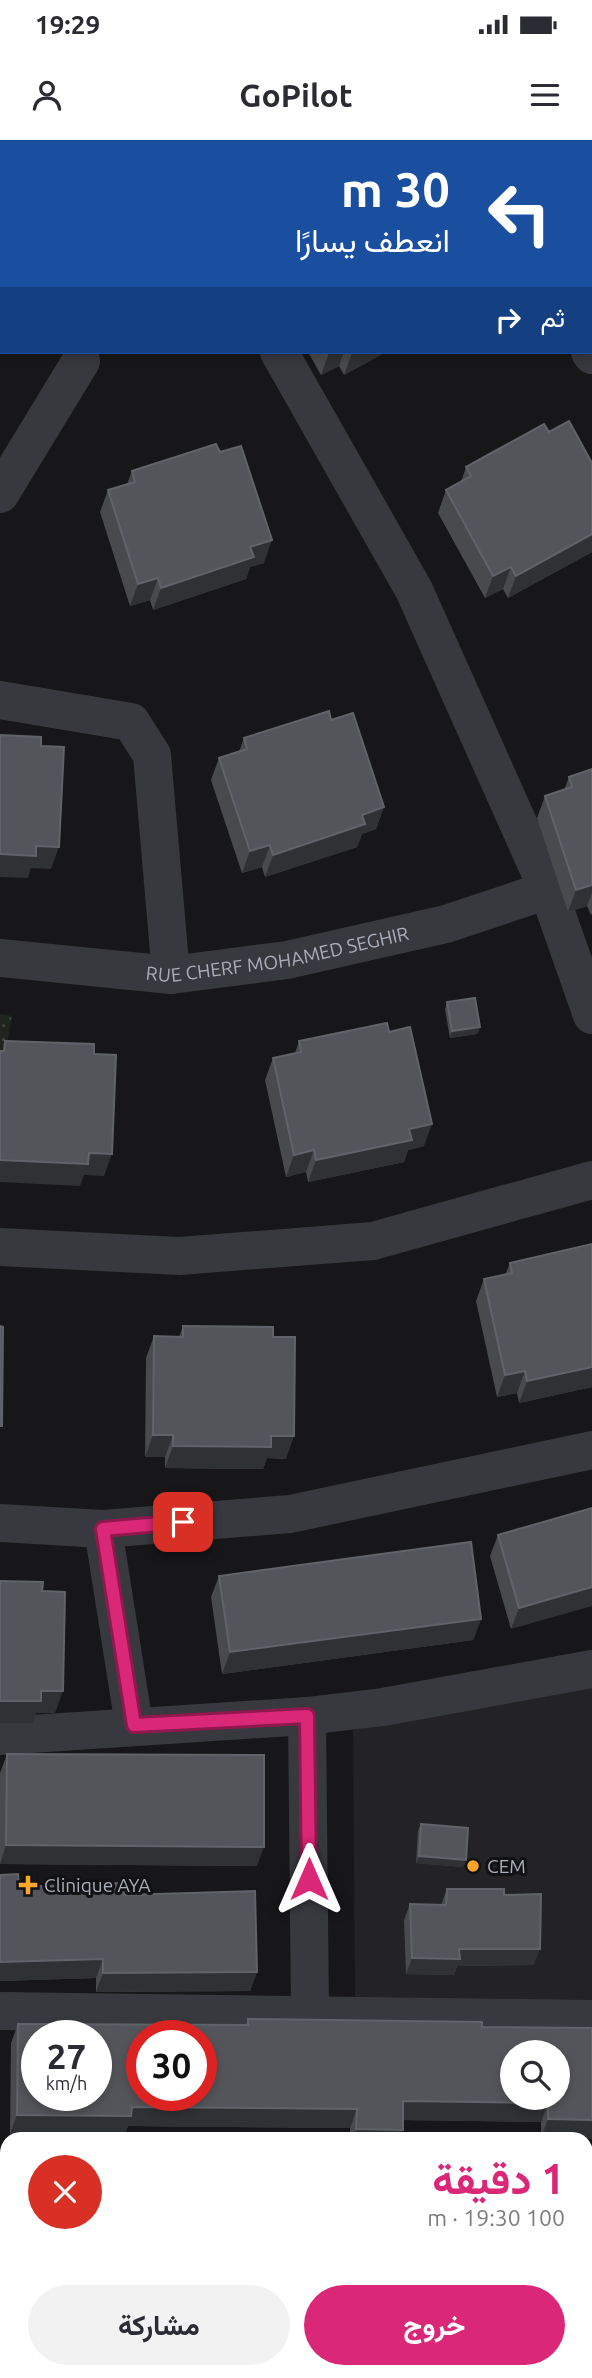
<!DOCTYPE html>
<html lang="ar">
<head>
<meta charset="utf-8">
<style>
	:root { --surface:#fff; --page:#f2f2f3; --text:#2b2b33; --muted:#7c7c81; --accent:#db2777 }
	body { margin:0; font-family:Ubuntu,Vazirmatn,sans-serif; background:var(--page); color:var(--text); direction:rtl; height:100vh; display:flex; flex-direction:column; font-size:26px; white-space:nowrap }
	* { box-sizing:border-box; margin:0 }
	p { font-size:23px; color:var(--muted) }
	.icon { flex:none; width:38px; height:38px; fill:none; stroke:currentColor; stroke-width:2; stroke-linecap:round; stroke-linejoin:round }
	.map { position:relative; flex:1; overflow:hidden; direction:ltr }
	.panel { position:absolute; left:0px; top:1992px; width:593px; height:247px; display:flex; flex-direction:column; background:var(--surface); border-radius:21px 21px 0 0; box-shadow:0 4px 10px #0003; direction:rtl }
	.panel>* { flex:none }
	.guide { position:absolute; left:0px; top:0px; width:593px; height:214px; box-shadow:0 4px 10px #0003; direction:rtl; background:#1a4fa0; color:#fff; overflow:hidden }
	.tools { position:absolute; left:500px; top:1900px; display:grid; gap:14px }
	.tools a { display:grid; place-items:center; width:70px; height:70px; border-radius:50%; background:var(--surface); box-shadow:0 4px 10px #0003; font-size:35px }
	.speed { position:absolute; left:21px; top:1880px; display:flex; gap:14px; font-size:35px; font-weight:700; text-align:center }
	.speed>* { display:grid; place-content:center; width:91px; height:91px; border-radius:50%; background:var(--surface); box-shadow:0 4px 10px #0003; line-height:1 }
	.speed small { font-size:18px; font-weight:400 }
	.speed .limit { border:10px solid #d22; background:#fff; color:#111 }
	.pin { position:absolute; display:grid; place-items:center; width:60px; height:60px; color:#fff; margin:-30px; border-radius:14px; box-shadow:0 4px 10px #0006 }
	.me { position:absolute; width:77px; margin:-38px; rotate:0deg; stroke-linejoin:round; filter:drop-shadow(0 0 5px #0008) }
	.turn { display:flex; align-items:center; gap:24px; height:147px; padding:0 28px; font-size:32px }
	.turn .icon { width:91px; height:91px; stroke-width:2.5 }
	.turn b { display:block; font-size:49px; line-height:60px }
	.then { display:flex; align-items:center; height:66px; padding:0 28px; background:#0003; gap:14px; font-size:26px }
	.round { display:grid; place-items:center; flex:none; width:74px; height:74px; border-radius:37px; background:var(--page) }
	.head { display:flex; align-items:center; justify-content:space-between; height:119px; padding:0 28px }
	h1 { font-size:42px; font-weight:700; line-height:52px; color:var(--accent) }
	.action { display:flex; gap:14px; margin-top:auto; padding:14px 28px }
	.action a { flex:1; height:80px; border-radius:42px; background:var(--accent); color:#fff; font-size:28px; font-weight:700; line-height:80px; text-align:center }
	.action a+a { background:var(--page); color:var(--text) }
	.status { display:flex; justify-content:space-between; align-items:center; height:49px; padding:0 35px; background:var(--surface); direction:ltr }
	.status svg { height:19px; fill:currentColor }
	header { display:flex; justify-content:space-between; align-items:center; height:91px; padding:0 28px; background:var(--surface); font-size:32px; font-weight:700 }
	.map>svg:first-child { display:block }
</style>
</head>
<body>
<div class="status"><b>19:29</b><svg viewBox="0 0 49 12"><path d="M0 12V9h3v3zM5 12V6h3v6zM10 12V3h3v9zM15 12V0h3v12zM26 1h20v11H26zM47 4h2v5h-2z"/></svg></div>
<header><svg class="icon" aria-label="menu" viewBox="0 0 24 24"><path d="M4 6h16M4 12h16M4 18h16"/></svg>GoPilot<svg class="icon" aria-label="person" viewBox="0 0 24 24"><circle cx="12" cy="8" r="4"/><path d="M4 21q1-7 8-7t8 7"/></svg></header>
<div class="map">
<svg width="592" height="2238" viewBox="0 0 592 2238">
	<defs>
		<pattern id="green-dots" width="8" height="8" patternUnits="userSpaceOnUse" patternTransform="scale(1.75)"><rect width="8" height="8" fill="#1d251d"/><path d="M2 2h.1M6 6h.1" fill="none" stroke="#3b423c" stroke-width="1.8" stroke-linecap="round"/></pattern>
	</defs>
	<rect width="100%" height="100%" fill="#171719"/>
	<polygon fill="#232326" points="592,1547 592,1863 355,1863 353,1590"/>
	<polygon fill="url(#green-dots)" points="0,874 12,876 4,919 0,918"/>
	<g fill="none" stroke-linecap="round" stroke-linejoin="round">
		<g stroke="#38393f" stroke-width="38">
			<polyline points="132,0 133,2"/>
			<polyline points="440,0 441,2"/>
			<polyline points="279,212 414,450 548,750 592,875"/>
			<polyline points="590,212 592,215"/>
			<polyline points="0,354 81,221"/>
			<polyline points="0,560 131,582 152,615 171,835"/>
			<path id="s1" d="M0,818L171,835L287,820L446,784L548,750"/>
			<polyline points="0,1107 179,1116 373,1101 592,1040"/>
			<polyline points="0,1383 103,1389 290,1374 592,1310"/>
			<polyline points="103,1389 134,1585"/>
			<polyline points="307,1576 310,1874"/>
			<polyline points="0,1596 307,1576 383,1567 592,1529"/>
			<polyline points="0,1871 592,1879"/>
			<polyline points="0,2130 7,2130"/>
			<polyline points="586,2130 592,2130"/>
		</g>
	</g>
	<g fill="#484a4e">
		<polygon points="15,0 84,0 85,2 16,2"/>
		<polygon points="0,2 2,3 2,129 0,127"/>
		<polygon points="308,212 386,212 344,235 339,226 321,235"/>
		<polygon points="549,292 592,323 592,412 508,458 503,449 485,458 438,373 446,350 461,342 466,327"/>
		<polygon points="132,331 264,423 250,427 246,439 153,470 150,460 130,466 100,372 108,350 127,344"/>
		<polygon points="331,580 384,667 376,689 362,694 357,707 265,737 262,727 242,733 211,640 219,618 239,612 244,598"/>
		<polygon points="592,629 592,774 591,775 587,766 568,772 537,678 545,656 564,650 569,637"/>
		<polygon points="447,862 480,887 477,894 450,898 445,869"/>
		<polygon points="389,892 424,1006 408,1010 404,1022 308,1042 306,1032 286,1037 265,940 273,918 295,913 299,901"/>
		<polygon points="592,1104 592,1247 519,1263 517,1253 497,1257 476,1161 484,1139 505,1135 510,1123"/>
		<polygon points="183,1186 273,1197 286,1319 267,1318 263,1329 165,1328 165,1317 145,1317 146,1218 154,1196 179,1197"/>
		<polygon points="592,1368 511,1489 490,1416 498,1395"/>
		<polygon points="219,1436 481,1479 473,1500 222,1534 211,1457"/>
		<polygon points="7,1614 257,1726 0,1724 0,1633"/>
		<polygon points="421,1684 463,1727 416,1723 418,1691"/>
		<polygon points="0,1735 19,1747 124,1755 257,1832 250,1851 96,1852 96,1838 0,1841"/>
		<polygon points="447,1749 504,1755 534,1825 457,1826 454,1835 406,1834 404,1780 410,1764 441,1765"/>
		<polygon points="248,1879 482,1887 592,1888 541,1998 541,1982 403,1980 400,1998 350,1998 350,1988 128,1986 124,1995 10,1994 11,1903 18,1884 246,1885"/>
		<polygon points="7,2027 7,2121 5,2032"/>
		<polygon points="184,2231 275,2231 274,2238 184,2238"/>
		<polygon points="332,2231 394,2231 392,2238 332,2238"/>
	</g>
	<g fill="#303134">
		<polygon points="332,212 344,212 339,226 321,235 329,213"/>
		<polygon points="354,212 386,212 344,235 352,213"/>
		<polygon points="592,392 592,412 508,458 516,436"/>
		<polygon points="272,400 264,423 250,427 246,439 153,470 161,448 250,407"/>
		<polygon points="511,427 503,449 485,458 493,436"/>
		<polygon points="158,438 150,460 130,466 138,444"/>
		<polygon points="384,667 376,689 362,694 357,707 265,737 273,715 362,675"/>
		<polygon points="270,705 262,727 242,733 250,711"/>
		<polygon points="36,706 59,707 51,729 31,728 28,738 0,737 0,714"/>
		<polygon points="592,745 592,753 587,766 568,772 576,750"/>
		<polygon points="480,887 477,894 450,898 452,891"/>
		<polygon points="432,984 424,1006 408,1010 404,1022 308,1042 316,1020 409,989"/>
		<polygon points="314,1010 306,1032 286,1037 294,1015"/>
		<polygon points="89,1013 112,1014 104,1036 84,1035 80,1046 0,1042 0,1020"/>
		<polygon points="592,1227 592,1247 519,1263 527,1241"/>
		<polygon points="525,1231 517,1253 497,1257 505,1235"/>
		<polygon points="153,1295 173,1295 165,1317 145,1317"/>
		<polygon points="271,1296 294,1296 286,1319 267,1318 263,1329 165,1328 173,1306"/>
		<polygon points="592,1447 592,1466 511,1489 519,1468"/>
		<polygon points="481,1479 473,1500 222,1534 230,1512"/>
		<polygon points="41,1551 63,1551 55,1573 36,1573 33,1583 0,1583 0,1561"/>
		<polygon points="6,1705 264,1707 257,1726 0,1724"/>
		<polygon points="419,1716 466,1720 463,1727 416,1723"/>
		<polygon points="459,1809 540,1809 534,1825 457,1826 454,1835 406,1834 412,1818"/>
		<polygon points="103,1819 96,1838 0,1841 0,1822"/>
		<polygon points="257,1832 250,1851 96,1852 103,1833"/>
		<polygon points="403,1961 548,1963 541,1982 396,1980"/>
		<polygon points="132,1967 357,1969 350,1988 128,1986 124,1995 10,1994 17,1975"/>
		<polygon points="548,1979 592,1980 592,1999 541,1998"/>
		<polygon points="356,1989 403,1990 400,1998 353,1998"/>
		<polygon points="586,2093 592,2093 592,2109 586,2110"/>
		<polygon points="586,2219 592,2219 592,2235 510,2234 511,2231 586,2231"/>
		<polygon points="337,2231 394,2231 392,2238 334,2238"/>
		<polygon points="398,2231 503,2231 501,2238 395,2238"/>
		<polygon points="217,2232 215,2238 188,2238 190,2234"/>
		<polygon points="218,2232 275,2234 274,2238 216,2238"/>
		<polygon points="162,2233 160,2238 0,2238 0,2234"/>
	</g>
	<g fill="#53555a" stroke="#606369" stroke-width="2" fill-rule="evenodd">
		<polygon points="31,0 84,0 85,2 33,2"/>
		<polygon points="0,2 2,3 2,108 0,107"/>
		<polygon points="569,281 592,323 592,394 516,436 511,427 493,436 446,350 471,336 466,327 544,284 549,292"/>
		<polygon points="216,304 220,312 241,306 272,400 250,407 254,417 161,448 158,438 138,444 108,350 135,342 132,331"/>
		<polygon points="329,571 331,580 353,573 384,667 362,675 365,684 273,715 270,705 250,711 219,618 247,609 244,598"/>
		<polygon points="0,595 41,597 41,606 64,607 59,707 36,706 36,716 0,714"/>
		<polygon points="592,629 592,745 576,750 545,656 572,647 569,637"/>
		<polygon points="475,858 480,887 452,891 447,862"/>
		<polygon points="387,883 389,892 410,887 432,984 409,989 412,1000 316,1020 314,1010 294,1015 273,918 301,912 299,901"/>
		<polygon points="5,901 94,904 94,914 116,915 112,1014 89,1013 88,1024 0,1020 0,911 4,911"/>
		<polygon points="592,1104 592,1227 527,1241 525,1231 505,1235 484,1139 512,1133 510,1123"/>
		<polygon points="0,1186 3,1187 2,1286 0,1286"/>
		<polygon points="183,1186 273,1187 273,1197 295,1197 294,1296 271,1296 271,1307 173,1306 173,1295 153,1295 154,1196 183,1197"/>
		<polygon points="592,1368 592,1447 519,1468 498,1395"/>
		<polygon points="471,1402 481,1479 230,1512 219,1436"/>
		<polygon points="0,1441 43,1442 42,1451 65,1452 63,1551 41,1551 41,1561 0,1561"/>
		<polygon points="7,1614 264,1615 264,1707 6,1705"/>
		<polygon points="421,1684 468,1688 466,1720 419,1716"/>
		<polygon points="18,1734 19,1747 123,1743 124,1755 255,1751 257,1832 103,1833 103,1819 0,1822 0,1735"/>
		<polygon points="447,1749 504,1749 504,1755 541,1754 540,1809 459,1809 460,1819 412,1818 410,1764 446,1765"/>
		<path d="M248,1879L482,1882V1887L592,1888V1980L548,1979V1963L403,1961V1990L356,1989L357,1969L132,1967L131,1976L17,1975L18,1884L248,1885ZM37,1895H96V1955H37ZM142,1895H201V1955H142ZM513,1913H558V1958H513Z"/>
		<polygon points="427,1996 444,1997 444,1998 427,1998"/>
		<rect x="586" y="2013" width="6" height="80"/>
		<rect x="586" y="2140" width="6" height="79"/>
		<polygon points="0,2144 7,2144 7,2231 162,2231 162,2233 0,2234"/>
		<polygon points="189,2231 217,2231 217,2232 190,2234"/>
		<polygon points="218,2231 275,2231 275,2234"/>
	</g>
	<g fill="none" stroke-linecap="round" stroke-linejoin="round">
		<g stroke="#8e194d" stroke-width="18">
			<polyline id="route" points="183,1382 103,1389 134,1585 307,1576 309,1739"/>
		</g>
		<use href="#route" stroke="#db2777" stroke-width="12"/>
	</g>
	<g fill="#ffa529" stroke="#121214" stroke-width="2.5">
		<circle cx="473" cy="1726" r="7"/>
		<path d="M24.5 1734.5h7v7h7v7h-7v7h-7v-7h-7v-7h7z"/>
	</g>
	<g text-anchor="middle" stroke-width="6" stroke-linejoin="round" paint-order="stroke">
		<g font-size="19" fill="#a8afba" stroke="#121214">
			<text dy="7" stroke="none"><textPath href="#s1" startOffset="280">RUE CHERF MOHAMED SEGHIR</textPath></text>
		</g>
		<g font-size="19" fill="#a8afba" stroke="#121214" text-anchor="start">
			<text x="487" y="1733">CEM</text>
			<text x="44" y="1752">Clinique AYA</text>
		</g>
	</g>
</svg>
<div class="tools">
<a><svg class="icon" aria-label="search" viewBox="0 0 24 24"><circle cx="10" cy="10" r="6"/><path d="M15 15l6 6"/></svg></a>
</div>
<div class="speed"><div>27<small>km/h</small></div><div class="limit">30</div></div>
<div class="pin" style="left:183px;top:1382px;background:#d93025"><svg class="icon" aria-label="arrive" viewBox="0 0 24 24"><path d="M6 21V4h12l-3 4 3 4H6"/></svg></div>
<svg class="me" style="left:309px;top:1739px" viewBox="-20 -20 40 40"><path d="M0-17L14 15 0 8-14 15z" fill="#db2777" stroke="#fff" stroke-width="4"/></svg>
<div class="guide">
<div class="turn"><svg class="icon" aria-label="left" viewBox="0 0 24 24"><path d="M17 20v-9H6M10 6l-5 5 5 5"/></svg><div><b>30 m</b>انعطف يسارًا</div></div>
<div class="then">ثم<svg class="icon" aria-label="right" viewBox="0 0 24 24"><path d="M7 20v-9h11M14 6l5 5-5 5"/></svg></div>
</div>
<section class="panel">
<div class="head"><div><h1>1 دقيقة</h1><p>100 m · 19:30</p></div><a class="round" style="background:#d93025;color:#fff"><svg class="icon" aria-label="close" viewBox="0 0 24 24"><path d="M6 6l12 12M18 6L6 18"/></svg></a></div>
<div class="action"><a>خروج</a><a>مشاركة</a></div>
</section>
</div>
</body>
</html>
